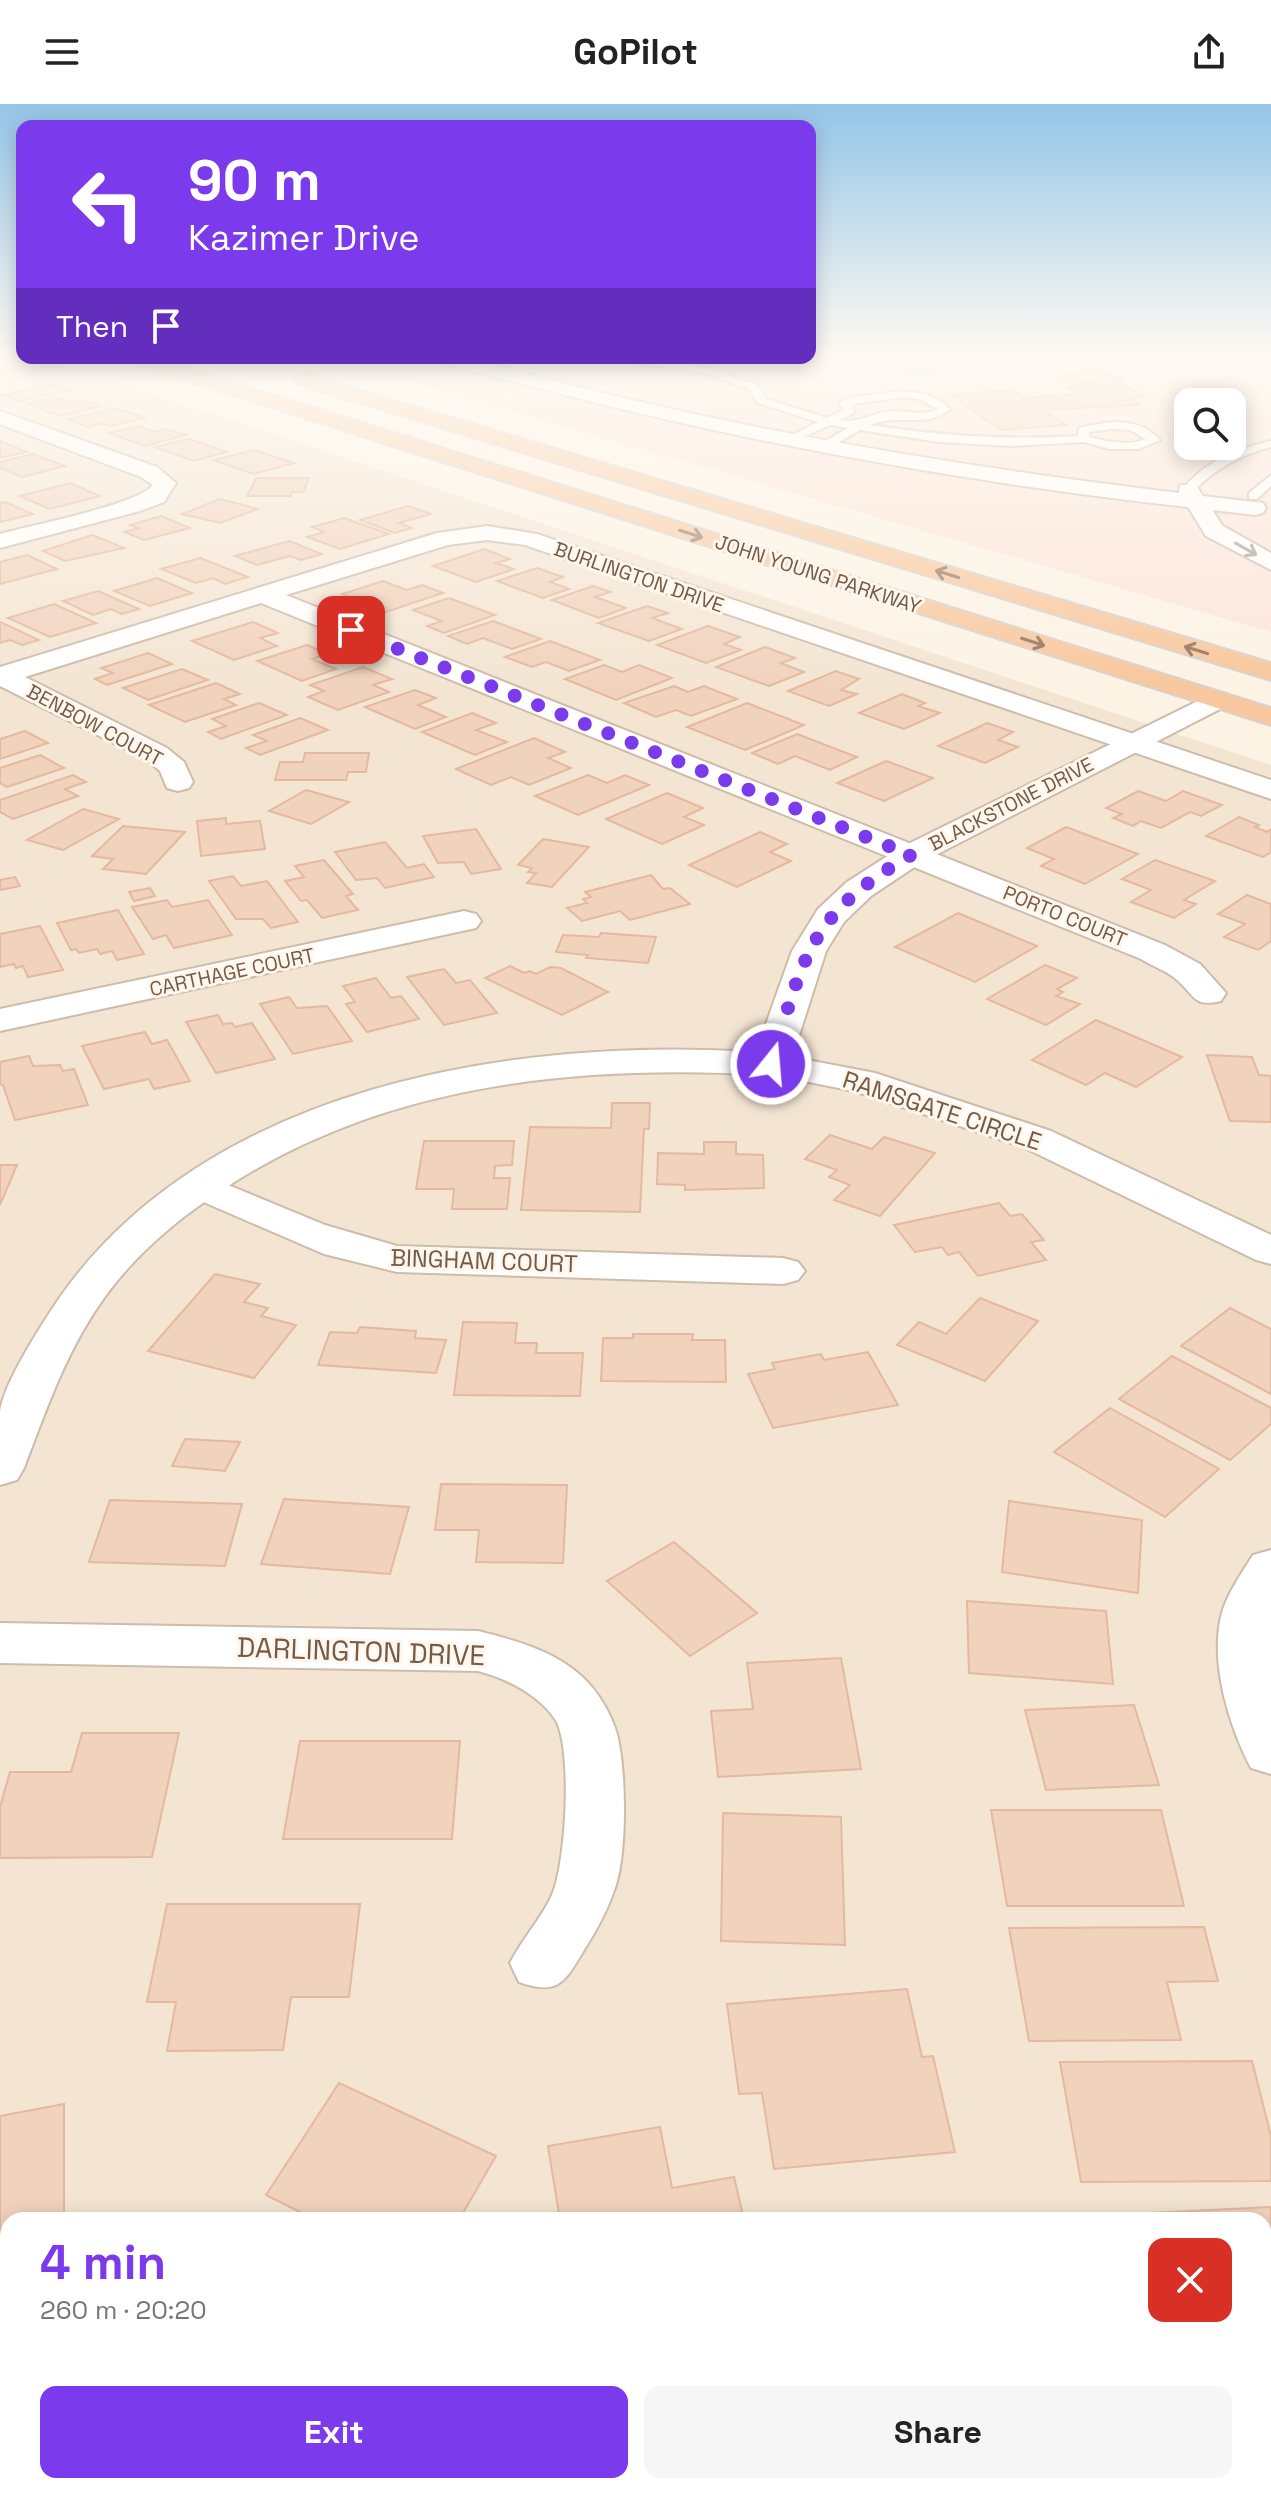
<!DOCTYPE html>
<html lang="en">
<head>
<meta charset="utf-8">
<style>
	:root { --surface:#fff; --page:#f6f6f6; --text:#222; --muted:#767676; --accent:#7c3aed }
	body { margin:0; font-family:"Space Grotesk",sans-serif; background:var(--page); color:var(--text); height:100vh; display:flex; flex-direction:column; font-size:30px; white-space:nowrap }
	* { box-sizing:border-box; margin:0 }
	p { font-size:26px; color:var(--muted) }
	.icon { flex:none; width:44px; height:44px; fill:none; stroke:currentColor; stroke-width:2; stroke-linecap:round; stroke-linejoin:round }
	.map { position:relative; flex:1; overflow:hidden }
	.sheet { position:absolute; left:0px; top:2108px; width:1272px; height:282px; display:flex; flex-direction:column; background:var(--surface); border-radius:24px 24px 0 0; box-shadow:0 4px 20px #0003 }
	.sheet>* { flex:none }
	.hud { position:absolute; left:16px; top:16px; width:800px; height:244px; border-radius:16px; box-shadow:0 4px 20px #0003; background:#7c3aed; color:#fff; overflow:hidden }
	.fabs { position:absolute; left:1174px; top:284px; display:grid; gap:16px }
	.fabs a { display:grid; place-items:center; width:72px; height:72px; border-radius:16px; background:var(--surface); box-shadow:0 4px 20px #0003; font-size:40px }
	.pin { position:absolute; display:grid; place-items:center; width:68px; height:68px; color:#fff; margin:-34px; border-radius:16px; box-shadow:0 4px 12px #0006 }
	.me { position:absolute; width:88px; margin:-44px; rotate:17deg; stroke-linejoin:round; filter:drop-shadow(0 0 6px #0008) }
	.turn { display:flex; align-items:center; gap:28px; height:168px; padding:0 40px; font-size:36px }
	.turn .icon { width:104px; height:104px; stroke-width:2.5 }
	.turn b { display:block; font-size:56px; line-height:68px }
	.then { display:flex; align-items:center; height:76px; padding:0 40px; background:#0003; gap:16px; font-size:30px }
	.round { display:grid; place-items:center; flex:none; width:84px; height:84px; border-radius:16px; background:var(--page) }
	.headline { display:flex; align-items:center; justify-content:space-between; height:136px; padding:0 40px }
	h1 { font-size:48px; font-weight:700; line-height:60px; color:var(--accent) }
	.button { display:flex; gap:16px; margin-top:auto; padding:16px 40px }
	.button a { flex:1; height:92px; border-radius:16px; background:var(--accent); color:#fff; font-size:32px; font-weight:700; line-height:92px; text-align:center }
	.button a+a { background:var(--page); color:var(--text) }
	header { display:flex; justify-content:space-between; align-items:center; height:104px; padding:0 40px; background:var(--surface); font-size:36px; font-weight:700 }
	.map>svg:first-child { display:block }
</style>
</head>
<body>
<header><svg class="icon" aria-label="menu" viewBox="0 0 24 24"><path d="M4 6h16M4 12h16M4 18h16"/></svg>GoPilot<svg class="icon" aria-label="share" viewBox="0 0 24 24"><path d="M12 15V3M7 8l5-5 5 5M5 13v7h14v-7"/></svg></header>
<div class="map">
<svg width="1271" height="2389" viewBox="0 0 1271 2389">
	<rect width="100%" height="100%" fill="#fcf3e5"/>
	<path fill="#f4e5d3" fill-rule="evenodd" d="M0,248H22V254H43L1271,661V2389H0ZM8,2116H1264V2382H8Z"/>
	<path fill="#fce4d9" fill-rule="evenodd" d="M810,248H1271V528L329,254H810ZM1188,298H1232V342H1188Z"/>
	<path fill="#b9dfe6" stroke="#a0ced7" stroke-width="2" d="M840,248H891L914,258L910,261L921,264L941,259L992,255L979,248H988L1006,259L938,263L940,266C928,269 913,271 902,266C895,263 894,259 886,258C868,255 854,264 836,255Z"/>
	<g fill="#f1d2bd" stroke="#e4b99d" stroke-width="2">
		<polygon points="1101,266 1122,275 1072,281 1057,272"/>
		<polygon points="1121,279 1146,293 1129,294 1140,301 1043,306 1066,321 1001,326 951,291 1013,286 1024,294 1078,290 1068,283"/>
		<polygon points="54,280 70,286 20,297 4,291"/>
		<polygon points="56,293 71,298 83,296 102,302 60,312 27,300"/>
		<polygon points="116,304 145,314 110,322 102,319 88,323 68,315"/>
		<polygon points="138,322 154,328 166,325 186,331 144,342 109,329"/>
		<polygon points="189,335 227,348 193,357 155,343"/>
		<polygon points="0,337 27,348 0,354"/>
		<polygon points="254,346 294,359 253,370 214,356"/>
		<polygon points="33,350 65,362 22,373 0,364 0,358"/>
		<polygon points="256,374 309,374 303,388 292,388 290,392 247,392"/>
		<polygon points="70,379 100,392 50,405 19,392"/>
		<polygon points="220,395 258,405 220,419 182,410"/>
		<polygon points="5,398 33,410 0,418 0,399"/>
		<polygon points="408,402 431,410 399,419 412,424 395,429 360,416"/>
		<polygon points="161,412 190,424 144,436 124,428 139,424 130,421"/>
		<polygon points="344,414 389,430 340,445 307,433 324,428 312,423"/>
		<polygon points="92,431 124,444 65,457 43,447"/>
		<polygon points="289,437 322,450 301,456 290,452 257,461 235,452"/>
		<polygon points="484,445 510,455 496,459 514,465 476,478 433,462"/>
		<polygon points="27,451 57,465 0,480 0,458"/>
		<polygon points="200,454 248,473 225,480 213,474 196,479 161,465"/>
		<polygon points="537,464 563,473 550,478 569,485 543,494 497,477"/>
		<polygon points="157,474 192,489 150,502 114,487"/>
		<polygon points="383,477 407,486 422,481 443,489 386,508 342,490"/>
		<polygon points="593,482 610,488 595,493 626,504 599,514 552,496"/>
		<polygon points="98,487 139,505 122,510 111,505 93,511 63,497"/>
		<polygon points="449,494 495,511 444,529 427,522 442,517 413,506"/>
		<polygon points="54,500 96,519 50,533 8,514"/>
		<polygon points="647,502 668,509 652,514 682,525 649,537 598,519"/>
		<polygon points="493,517 541,535 512,545 483,534 467,540 448,532"/>
		<polygon points="0,518 39,536 22,541 10,536 0,539"/>
		<polygon points="253,518 278,529 260,534 277,542 234,556 192,537"/>
		<polygon points="708,522 740,533 724,540 741,546 706,559 657,541"/>
		<polygon points="550,537 600,556 569,567 546,558 532,563 505,553"/>
		<polygon points="307,541 328,550 312,555 336,565 302,577 257,557"/>
		<polygon points="765,543 795,554 781,559 804,568 769,582 716,563"/>
		<polygon points="148,549 172,560 107,581 95,575 113,569 101,564"/>
		<polygon points="604,561 622,568 639,561 672,574 616,596 565,575"/>
		<polygon points="363,563 392,575 373,581 389,588 338,606 308,593 324,587 310,581"/>
		<polygon points="182,565 208,576 148,596 123,584"/>
		<polygon points="836,567 859,575 841,586 857,590 829,602 788,587"/>
		<polygon points="216,579 240,590 224,595 236,601 185,618 149,601"/>
		<polygon points="674,582 688,588 704,582 737,595 691,612 676,606 656,613 624,599"/>
		<polygon points="415,586 436,594 418,601 446,613 415,625 365,603"/>
		<polygon points="902,590 925,599 918,602 940,609 904,625 859,609"/>
		<polygon points="259,599 287,611 221,635 208,628 226,622 212,615"/>
		<polygon points="747,599 804,621 745,646 687,623"/>
		<polygon points="472,609 496,619 476,626 507,638 475,651 422,628"/>
		<polygon points="300,614 328,626 260,651 246,644 267,637 253,631"/>
		<polygon points="987,619 1013,628 998,636 1018,643 985,659 938,642"/>
		<polygon points="25,627 48,639 0,655 0,635"/>
		<polygon points="797,630 857,653 830,666 795,652 778,660 752,649"/>
		<polygon points="534,634 565,648 548,654 571,664 529,681 511,673 491,681 456,665"/>
		<polygon points="305,649 369,649 366,668 348,668 346,676 275,676 280,658 303,658"/>
		<polygon points="40,651 64,664 7,683 0,679 0,664"/>
		<polygon points="886,657 933,674 884,697 837,679"/>
		<polygon points="73,671 86,678 65,685 78,692 13,715 0,708 0,696"/>
		<polygon points="588,671 607,679 625,671 649,681 578,711 535,692"/>
		<polygon points="306,686 349,698 311,720 269,707"/>
		<polygon points="1138,687 1166,697 1183,687 1222,701 1201,712 1190,708 1161,724 1141,717 1133,722 1113,714 1122,710 1106,704"/>
		<polygon points="667,689 703,704 684,713 704,721 662,740 606,715"/>
		<polygon points="83,705 119,715 63,746 27,736"/>
		<polygon points="1239,713 1259,721 1255,723 1267,728 1271,725 1271,748 1263,753 1206,732"/>
		<polygon points="226,714 226,720 260,717 265,745 201,752 197,717"/>
		<polygon points="123,722 185,728 146,770 103,765 113,755 92,752"/>
		<polygon points="1066,723 1138,750 1085,780 1041,762 1054,755 1027,744"/>
		<polygon points="476,725 501,765 471,770 464,758 438,759 423,732"/>
		<polygon points="760,728 787,740 770,748 791,757 737,783 689,761"/>
		<polygon points="543,735 589,743 552,783 527,779 536,769 528,768 532,764 518,761"/>
		<polygon points="385,738 407,764 424,760 434,773 385,784 377,774 356,776 335,748"/>
		<polygon points="324,756 353,790 346,792 358,806 322,814 307,796 301,797 285,777 304,773 295,762"/>
		<polygon points="1155,756 1215,777 1184,796 1196,800 1174,814 1131,798 1151,786 1122,775"/>
		<polygon points="651,771 663,785 670,784 690,800 630,816 620,807 582,817 567,804 587,799 583,795 591,793 585,788"/>
		<polygon points="233,772 241,782 267,777 298,818 271,824 263,815 236,815 209,777"/>
		<polygon points="15,773 20,782 0,786 0,776"/>
		<polygon points="150,784 155,792 134,797 129,788"/>
		<polygon points="1247,791 1271,800 1271,837 1258,846 1224,833 1245,820 1218,810"/>
		<polygon points="167,796 172,803 208,796 232,831 174,844 166,831 153,835 132,803"/>
		<polygon points="118,806 144,850 117,856 112,847 100,850 97,845 79,849 76,845 71,846 57,819"/>
		<polygon points="958,809 1037,842 975,878 895,843"/>
		<polygon points="40,822 63,866 28,873 23,862 16,864 14,860 0,863 0,830"/>
		<polygon points="601,829 656,833 648,859 586,854 588,851 556,848 563,831 599,833"/>
		<polygon points="1045,861 1077,874 1057,885 1063,888 1056,892 1080,900 1046,921 987,895"/>
		<polygon points="510,862 524,869 530,867 536,870 550,863 561,864 608,888 562,911 485,874"/>
		<polygon points="444,865 456,879 470,876 497,909 444,921 407,873"/>
		<polygon points="376,874 391,894 401,892 419,915 367,928 346,900 355,898 343,882"/>
		<polygon points="289,893 297,904 327,902 352,937 293,950 260,900"/>
		<polygon points="218,911 223,920 232,919 235,923 252,919 275,955 216,969 186,918"/>
		<polygon points="1096,916 1182,953 1136,983 1105,969 1086,981 1032,956"/>
		<polygon points="145,928 152,940 167,936 190,977 154,985 149,975 104,985 82,942"/>
		<polygon points="1207,951 1252,953 1259,971 1271,972 1271,1018 1230,1017"/>
		<polygon points="29,952 33,962 60,961 63,967 74,965 88,1001 15,1016 3,981 0,980 0,958"/>
		<polygon points="612,999 650,999 649,1025 644,1025 640,1108 521,1106 530,1023 611,1024"/>
		<polygon points="830,1031 872,1045 884,1033 935,1049 880,1112 834,1096 850,1081 829,1073 837,1066 805,1055"/>
		<polygon points="424,1037 514,1037 512,1061 495,1062 494,1074 510,1074 507,1105 452,1105 454,1085 416,1085"/>
		<polygon points="704,1038 736,1038 736,1050 763,1051 764,1084 685,1086 685,1081 657,1080 658,1049 704,1050"/>
		<polygon points="0,1061 17,1061 0,1101"/>
		<polygon points="999,1099 1010,1112 1022,1110 1044,1136 1031,1138 1046,1156 978,1172 959,1148 948,1151 942,1143 915,1148 894,1121"/>
		<polygon points="215,1170 260,1180 244,1198 268,1204 261,1212 296,1221 254,1274 148,1247"/>
		<polygon points="980,1194 1038,1217 985,1277 897,1241 919,1218 946,1230"/>
		<polygon points="1230,1204 1271,1225 1271,1290 1181,1242"/>
		<polygon points="463,1218 517,1219 515,1239 537,1239 536,1249 583,1249 580,1292 454,1291"/>
		<polygon points="360,1223 416,1227 415,1234 446,1236 436,1269 318,1261 330,1228 357,1229"/>
		<polygon points="633,1230 693,1230 692,1236 725,1236 726,1278 601,1277 603,1234 633,1234"/>
		<polygon points="868,1248 898,1301 773,1324 748,1270 775,1265 772,1259 821,1250 824,1256"/>
		<polygon points="1172,1252 1271,1304 1271,1320 1230,1356 1119,1295"/>
		<polygon points="1110,1304 1219,1365 1165,1413 1054,1348"/>
		<polygon points="185,1335 240,1338 225,1367 172,1362"/>
		<polygon points="441,1380 567,1381 563,1459 476,1458 479,1426 435,1426"/>
		<polygon points="284,1395 409,1403 390,1470 261,1460"/>
		<polygon points="110,1396 242,1400 225,1462 89,1458"/>
		<polygon points="1009,1397 1142,1416 1138,1489 1002,1468"/>
		<polygon points="674,1438 757,1509 690,1552 607,1477"/>
		<polygon points="967,1497 1106,1507 1113,1580 969,1569"/>
		<polygon points="841,1554 861,1665 718,1673 711,1607 753,1605 747,1559"/>
		<polygon points="1134,1601 1159,1681 1046,1686 1025,1606"/>
		<polygon points="82,1629 179,1629 152,1753 0,1754 0,1703 10,1668 71,1668"/>
		<polygon points="300,1637 460,1637 452,1735 283,1735"/>
		<polygon points="991,1706 1161,1706 1184,1802 1007,1802"/>
		<polygon points="723,1709 841,1713 845,1841 721,1837"/>
		<polygon points="167,1800 360,1800 349,1893 291,1893 283,1946 167,1947 176,1898 147,1898"/>
		<polygon points="1204,1823 1218,1877 1167,1878 1181,1936 1029,1937 1009,1824"/>
		<polygon points="907,1885 922,1953 933,1952 955,2048 774,2065 762,1989 739,1990 727,1900"/>
		<polygon points="1252,1957 1271,2032 1271,2077 1081,2078 1060,1958"/>
		<polygon points="339,1979 496,2052 459,2116 316,2116 266,2091"/>
		<polygon points="64,2000 64,2116 8,2116 8,2151 0,2152 0,2012"/>
		<polygon points="660,2023 672,2084 734,2073 744,2116 560,2116 548,2042"/>
		<polygon points="1271,2103 1271,2245 1264,2245 1264,2116 1111,2116 1110,2111"/>
		<polygon points="8,2236 8,2382 75,2382 78,2384 73,2389 0,2389 0,2245"/>
		<polygon points="1264,2276 1271,2276 1271,2389 1185,2389 1184,2382 1264,2382"/>
		<rect x="431" y="2382" width="204" height="7"/>
	</g>
	<g fill="none" stroke-linecap="round" stroke-linejoin="round">
		<g stroke="#cebbab" stroke-width="4">
			<g id="service">
				<path d="M606,254H635L709,264L757,281L766,295L827,314L844,306L839,299C848,293 858,292 870,291C899,287 926,283 950,305C929,325 896,309 870,321C940,332 1007,336 1078,332L1079,324C1107,317 1139,312 1160,336L1139,345H1109L1084,338L1010,342L939,338L860,326L828,344H820V340L848,324L830,321L788,340L784,339V335L818,318L758,299L749,285L703,269ZM905,293L918,295L938,305C921,313 903,305 885,308C868,311 859,319 840,316L854,309L852,300ZM1112,325L1130,326L1146,335C1128,342 1108,338 1089,333V328Z"/>
				<path d="M1271,337V343C1240,351 1214,365 1192,389L1182,386C1205,357 1236,345 1271,337Z"/>
				<polygon points="1271,371 1271,382 1257,395 1249,395 1249,389"/>
			</g>
		</g>
		<g stroke="#cebbab" stroke-width="4">
			<g id="minor">
				<path d="M440,254H469C702,320 938,360 1179,389L1180,381H1196L1203,392L1263,399L1266,404L1263,409L1255,411L1212,406L1223,422L1271,449V466L1206,432L1188,403C935,375 687,328 442,258Z"/>
				<path d="M0,307L157,363L176,379L164,398L140,407L0,444V430C28,422 140,400 153,381L141,373L0,320Z"/>
				<path d="M487,422L537,430L1271,676V695L525,441L487,436L448,441L286,491L1165,841L1200,860L1226,889L1221,897C1193,904 1195,891 1176,875C1167,867 1152,862 1141,855L261,499L25,573L167,644L184,658L193,678L189,684L178,687L167,684L160,667L147,656L0,582V563L437,429Z"/>
				<polygon points="464,807 476,810 481,817 476,824 0,927 0,905"/>
				<polygon points="771,949 875,969 1051,1027 1271,1131 1271,1160 1256,1156 1023,1043 854,987 758,968 752,960 758,952"/>
				<polygon points="199,1069 325,1121 397,1142 783,1154 798,1158 805,1167 798,1176 783,1180 397,1168 324,1150 185,1090 179,1081 185,1072"/>
				<path d="M1271,1446V1670L1251,1664C1229,1622 1210,1560 1221,1512C1227,1490 1241,1470 1253,1451Z"/>
				<path d="M0,1519L478,1527C518,1537 563,1549 591,1582C602,1595 612,1613 617,1630C626,1666 627,1745 616,1781C609,1803 597,1826 584,1846C565,1878 558,1892 519,1878L510,1859C522,1835 541,1815 552,1791C566,1760 573,1643 555,1615C539,1591 506,1574 478,1567L0,1559Z"/>
			</g>
		</g>
		<g stroke="#cebbab" stroke-width="4">
			<path id="tertiary" d="M1216,588L1226,590L1230,596L1226,602L922,758L871,792L844,818L826,847L790,960L784,968L771,971C579,960 383,978 219,1088C176,1116 134,1152 104,1194C67,1245 46,1306 24,1364L17,1376L0,1381C0,1357 0,1331 0,1308C3,1280 42,1220 58,1196C207,981 514,933 756,948L792,847L818,805L847,778L900,744Z"/>
		</g>
		<g stroke="#d8d1cc" stroke-width="4">
			<g id="trunk">
				<polygon points="127,254 155,254 1271,604 1271,621 129,258"/>
				<polygon points="305,270 1271,559 1271,576 298,280 295,276 298,272"/>
			</g>
		</g>
		<use href="#service" fill="#fff" fill-rule="evenodd"/>
		<use href="#minor" fill="#fff" fill-rule="evenodd"/>
		<use href="#tertiary" fill="#fff" fill-rule="evenodd"/>
		<use href="#trunk" fill="#f8c79d" fill-rule="evenodd"/>
	</g>
	<defs><path id="oneway-shaft" d="M-6 0H5M1.5-3L5.5 0L1.5 3" fill="none" stroke-width="1.6" stroke-linecap="round" stroke-linejoin="round" transform="scale(2)"/></defs>
	<g stroke="#96755f">
		<use href="#oneway-shaft" transform="translate(691 430) rotate(18)"/>
		<use href="#oneway-shaft" transform="translate(947 470) rotate(-163)"/>
		<use href="#oneway-shaft" transform="translate(1033 538) rotate(18)"/>
		<use href="#oneway-shaft" transform="translate(1196 546) rotate(-163)"/>
	</g>
	<use stroke="#ac9c92" href="#oneway-shaft" transform="translate(1246 445) rotate(29)"/>
	<linearGradient id="sky" x2="0" y2="1"><stop stop-color="#95c5e7"/><stop offset="0.43" stop-color="#fefaf3"/><stop offset="1" stop-color="#fefaf3" stop-opacity="0"/></linearGradient>
	<rect width="1271" height="583" fill="url(#sky)"/>
	<g fill="none" stroke-linecap="round" stroke-linejoin="round">
		<path stroke="#7c3aed" stroke-width="14" stroke-dasharray="0 25.2" d="M351,526L911,751C808,811 804,853 771,960"/>
	</g>
	<g text-anchor="middle" stroke-width="6" stroke-linejoin="round" paint-order="stroke">
		<g font-size="20" fill="#755a4a" stroke="#fff7eb">
			<text transform="translate(818 470) rotate(18)" y="7">JOHN YOUNG PARKWAY</text>
			<text transform="translate(639 473) rotate(19)" y="7">BURLINGTON DRIVE</text>
			<text transform="translate(95 621) rotate(28)" y="7">BENBOW COURT</text>
			<text transform="translate(1011 700) rotate(-27)" y="7">BLACKSTONE DRIVE</text>
			<text transform="translate(1065 812) rotate(22)" y="7">PORTO COURT</text>
			<text transform="translate(232 868) rotate(-12)" y="7">CARTHAGE COURT</text>
		</g>
		<g font-size="24" fill="#755a4a" stroke="#fff7eb">
			<text transform="translate(942 1007) rotate(18)" y="8">RAMSGATE CIRCLE</text>
			<text transform="translate(484 1157) rotate(2)" y="8">BINGHAM COURT</text>
		</g>
		<g font-size="28" fill="#755a4a" stroke="#fff7eb">
			<text transform="translate(361 1547) rotate(2)" y="10">DARLINGTON DRIVE</text>
		</g>
	</g>
</svg>
<div class="fabs">
<a><svg class="icon" aria-label="search" viewBox="0 0 24 24"><circle cx="10" cy="10" r="6"/><path d="M15 15l6 6"/></svg></a>
</div>
<div class="pin" style="left:351px;top:526px;background:#d93025"><svg class="icon" aria-label="arrive" viewBox="0 0 24 24"><path d="M6 21V4h12l-3 4 3 4H6"/></svg></div>
<svg class="me" style="left:771px;top:960px" viewBox="-20 -20 40 40"><circle r="17" fill="#7c3aed" stroke="#fff" stroke-width="3"/><path d="M0-11L8 9 0 5-8 9z" fill="#fff"/></svg>
<div class="hud">
<div class="turn"><svg class="icon" aria-label="left" viewBox="0 0 24 24"><path d="M17 20v-9H6M10 6l-5 5 5 5"/></svg><div><b>90 m</b>Kazimer Drive</div></div>
<div class="then">Then<svg class="icon" aria-label="arrive" viewBox="0 0 24 24"><path d="M6 21V4h12l-3 4 3 4H6"/></svg></div>
</div>
<section class="sheet">
<div class="headline"><div><h1>4 min</h1><p>260 m · 20:20</p></div><a class="round" style="background:#d93025;color:#fff"><svg class="icon" aria-label="close" viewBox="0 0 24 24"><path d="M6 6l12 12M18 6L6 18"/></svg></a></div>
<div class="button"><a>Exit</a><a>Share</a></div>
</section>
</div>
</body>
</html>
